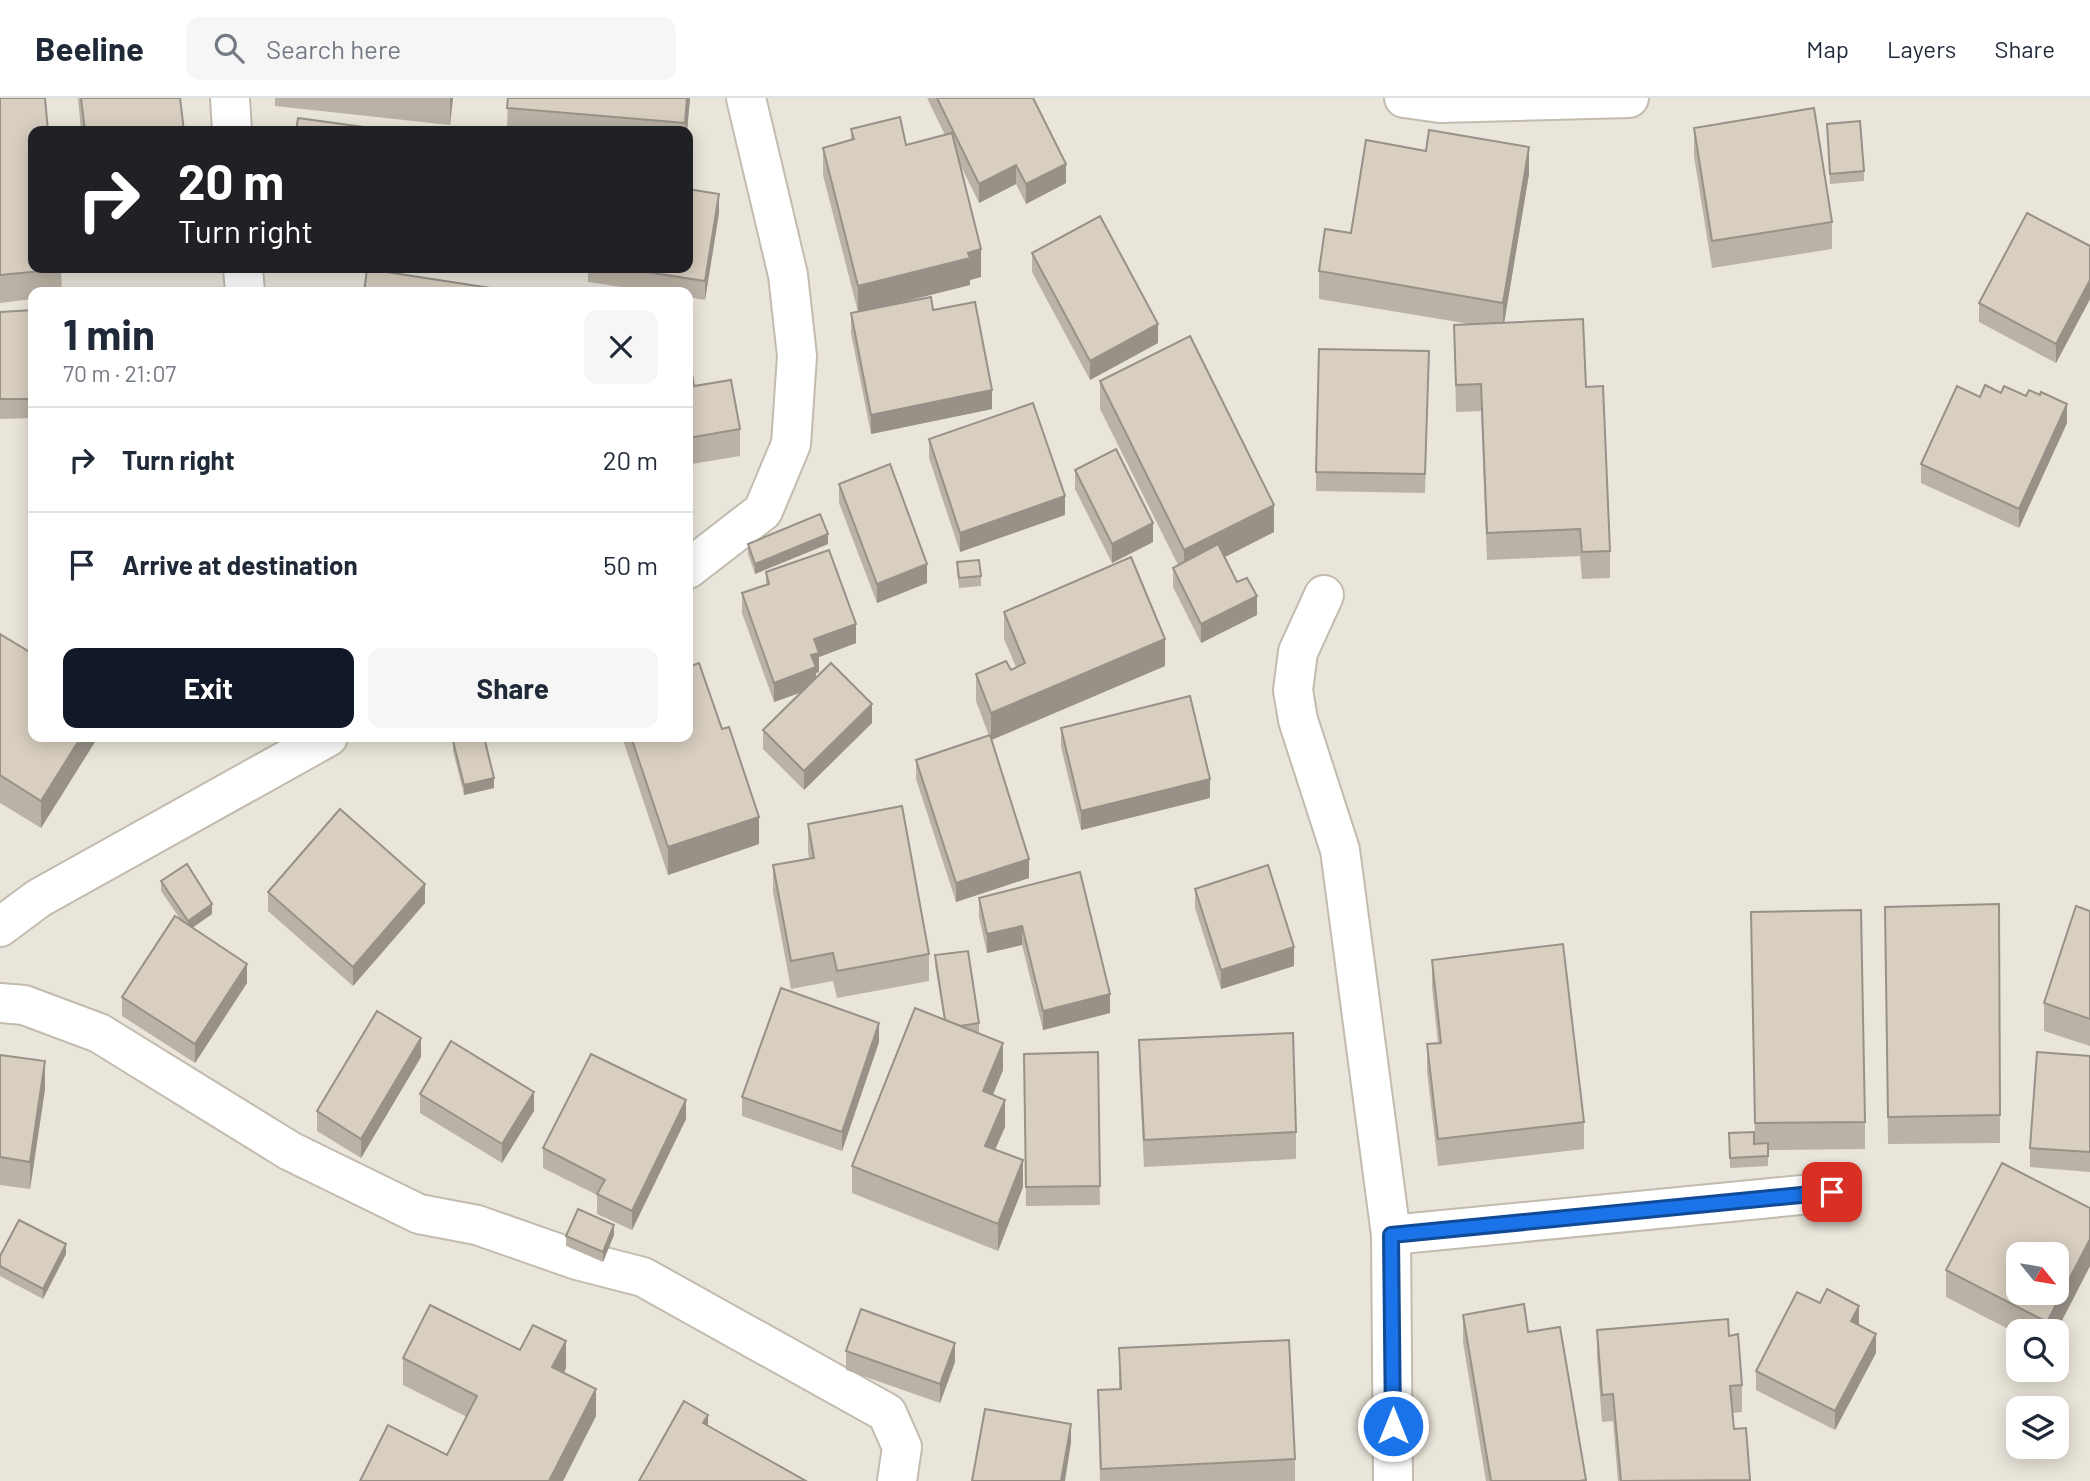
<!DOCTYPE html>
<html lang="en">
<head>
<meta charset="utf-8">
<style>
	:root { --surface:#fff; --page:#f6f6f7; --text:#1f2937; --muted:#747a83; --line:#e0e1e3; --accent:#111827 }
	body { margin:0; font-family:Barlow,sans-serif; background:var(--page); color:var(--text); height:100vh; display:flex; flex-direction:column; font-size:26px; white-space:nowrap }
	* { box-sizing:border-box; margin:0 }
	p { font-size:23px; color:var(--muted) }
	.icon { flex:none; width:38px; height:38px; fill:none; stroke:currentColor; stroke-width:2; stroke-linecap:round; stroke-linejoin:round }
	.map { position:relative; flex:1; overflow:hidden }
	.drawer { position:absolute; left:28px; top:189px; width:665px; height:455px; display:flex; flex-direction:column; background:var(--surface); border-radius:14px; box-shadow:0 4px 18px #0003 }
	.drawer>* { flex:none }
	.hud { position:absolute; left:28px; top:28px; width:665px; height:147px; border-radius:14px; box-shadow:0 4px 18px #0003; background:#202124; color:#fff; overflow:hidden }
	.needle { width:46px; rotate:120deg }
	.buttons { position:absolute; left:2006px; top:1144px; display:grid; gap:14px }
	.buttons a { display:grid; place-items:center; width:63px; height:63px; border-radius:14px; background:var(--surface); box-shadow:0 4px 18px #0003; font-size:35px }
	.pin { position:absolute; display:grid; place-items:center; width:60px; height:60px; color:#fff; margin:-30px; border-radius:14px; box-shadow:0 4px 10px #0006 }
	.me { position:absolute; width:77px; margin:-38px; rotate:0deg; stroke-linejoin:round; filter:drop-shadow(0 0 5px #0008) }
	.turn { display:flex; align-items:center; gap:24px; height:147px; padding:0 35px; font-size:32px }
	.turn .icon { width:91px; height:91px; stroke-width:2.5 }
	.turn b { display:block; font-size:49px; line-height:60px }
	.round { display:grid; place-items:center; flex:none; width:74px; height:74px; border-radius:14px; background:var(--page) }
	.overview { display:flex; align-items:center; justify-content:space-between; height:119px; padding:0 35px }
	h1 { font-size:42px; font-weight:700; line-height:52px }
	.primary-button { display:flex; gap:14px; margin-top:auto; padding:14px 35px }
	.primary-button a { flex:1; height:80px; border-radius:14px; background:var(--accent); color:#fff; font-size:28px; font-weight:700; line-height:80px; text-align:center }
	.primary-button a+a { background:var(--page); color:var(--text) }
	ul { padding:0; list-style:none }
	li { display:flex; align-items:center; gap:21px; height:105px; padding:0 35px; border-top:2px solid var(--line) }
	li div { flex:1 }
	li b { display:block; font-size:26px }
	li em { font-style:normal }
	header { display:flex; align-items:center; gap:42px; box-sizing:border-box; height:98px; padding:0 35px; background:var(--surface); border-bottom:2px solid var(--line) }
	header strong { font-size:33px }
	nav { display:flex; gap:38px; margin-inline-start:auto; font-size:24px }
	.search { width:490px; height:63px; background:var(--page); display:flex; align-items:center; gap:18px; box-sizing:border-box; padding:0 24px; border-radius:14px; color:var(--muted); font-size:26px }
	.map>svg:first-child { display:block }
</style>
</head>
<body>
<header>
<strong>Beeline</strong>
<div class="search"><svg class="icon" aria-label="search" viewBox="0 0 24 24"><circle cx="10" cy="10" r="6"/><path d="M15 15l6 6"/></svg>Search here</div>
<nav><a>Map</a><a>Layers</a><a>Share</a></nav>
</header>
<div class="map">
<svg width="2090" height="1383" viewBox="0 0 2090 1383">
	<rect width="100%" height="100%" fill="#f6f3ec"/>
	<path fill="#eae5da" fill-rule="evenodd" d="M0,0H2090V1383H0ZM33,33H688V170H33ZM33,194H688V639H33ZM2018,1157H2056V1195H2018ZM2018,1234H2056V1272H2018ZM2018,1311H2056V1349H2018Z"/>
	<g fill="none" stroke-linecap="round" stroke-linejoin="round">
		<g stroke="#c2bbae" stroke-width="42">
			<g id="street">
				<polyline points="230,0 232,33"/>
				<polyline points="1404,0 1440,5 1629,0"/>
				<polyline points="243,170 245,194"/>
				<polyline points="688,471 763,413 791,346 797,258 788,177 746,0"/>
				<polyline points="1324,497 1298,554 1293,592 1298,622 1340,752 1391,1137 1393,1383"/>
				<polyline points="0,829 39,800 328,639"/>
				<polyline points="0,905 24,907 99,935 290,1053 419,1116 477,1127 577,1162 643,1179 887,1315 902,1349 897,1383"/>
				<polyline points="1391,1137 1832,1094"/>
			</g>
		</g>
		<use href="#street" stroke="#fff" stroke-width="38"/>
	</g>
	<g fill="#bab2a6">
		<polygon points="0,0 61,170 62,194 33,194 33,201 0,205"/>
		<polygon points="78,0 180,0 184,33 81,33"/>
		<polygon points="275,0 453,0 450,27 275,8"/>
		<polygon points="508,0 690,0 687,33 507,33"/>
		<polygon points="927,0 1033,0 1066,85 1026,106 1016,86 979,105 959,64 981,179 970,182 970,187 887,208 933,212 992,311 871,336 851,235 851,215 858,214 823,77 823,50 851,42 851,31 906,47 945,37"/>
		<polygon points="1827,26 1864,73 1864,83 1830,86"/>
		<polygon points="1694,30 1832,124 1832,151 1712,170 1694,58"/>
		<polygon points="1529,76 1504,225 1586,289 1610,453 1610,480 1582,481 1580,458 1487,462 1481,313 1456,314 1454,227 1470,226 1319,201 1319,173 1351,135"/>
		<polygon points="719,115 705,202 688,199 688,194 655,194 588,184 588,170 688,170"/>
		<polygon points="2090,148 2090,201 2056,265 1979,224 1979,205"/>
		<polygon points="1032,155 1158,245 1090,282 1032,174"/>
		<polygon points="458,170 492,170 492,175"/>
		<polygon points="33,212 33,320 0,321 0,214"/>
		<polygon points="1429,253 1425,395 1316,393 1316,374"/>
		<polygon points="688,260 694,288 740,331 740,358 692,366 692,393 688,393"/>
		<polygon points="1100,283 1274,434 1224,459 1237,484 1257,517 1201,545 1173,489 1173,470 1178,467 1100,311"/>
		<polygon points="2001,295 2026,298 2040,297 2067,325 2019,430 1921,385 1921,366 1980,299"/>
		<polygon points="929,341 1065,417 960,454 929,360"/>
		<polygon points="1075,372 1153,444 1112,465 1075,391"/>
		<polygon points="839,386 927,485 877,505 839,405"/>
		<polygon points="748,446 828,446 755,476 748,456"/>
		<polygon points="957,464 981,478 981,488 959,490 957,474"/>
		<polygon points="766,474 856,545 819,559 819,574 816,575 816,580 872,625 804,692 763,651 763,632 802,594 774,604 742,515 742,495 766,487"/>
		<polygon points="1004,514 1165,568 992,642 1029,780 956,804 916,681 916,662 989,638 976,603 976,576 1011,572 1016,569 1004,541"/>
		<polygon points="0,536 98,639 41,730 0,705"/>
		<polygon points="1061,630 1210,700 1081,732 1061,649"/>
		<polygon points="622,639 688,639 759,746 668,777"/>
		<polygon points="453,643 494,690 464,697 453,653"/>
		<polygon points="808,726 929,856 929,883 837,900 833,883 791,891 773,794 773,767 809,760 808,753"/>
		<polygon points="1080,774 1110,915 1043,932 1022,847 987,855 979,819 979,800"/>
		<polygon points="161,783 212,816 193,829 247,885 195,965 122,918 122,899 180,821 161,793"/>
		<polygon points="1195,791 1294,868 1221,891 1195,810"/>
		<polygon points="268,794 425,805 353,888 268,813"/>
		<polygon points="1999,806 2000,1045 1888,1046 1885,809"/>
		<polygon points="2090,813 2090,948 2044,933 2044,905"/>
		<polygon points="1751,841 1865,1024 1865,1051 1768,1052 1768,1068 1730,1070 1729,1035 1755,1046"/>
		<polygon points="935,857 979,925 979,935 1003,972 993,997 1005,1029 995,1051 1023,1089 998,1153 852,1095 852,1068 944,921 935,867"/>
		<polygon points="1432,862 1584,1024 1584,1051 1438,1068 1427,973 1427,946 1438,945 1432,889"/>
		<polygon points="1139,942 1296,1034 1296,1061 1144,1069 1139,969"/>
		<polygon points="879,944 842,1053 742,1018 742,999"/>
		<polygon points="1098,954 1100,1107 1026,1108 1024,956"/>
		<polygon points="0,957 45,991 30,1091 0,1087"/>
		<polygon points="2090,958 2090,1074 2030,1069 2030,1050"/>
		<polygon points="421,959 361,1060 317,1033 317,1013"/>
		<polygon points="420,996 534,1013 502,1065 420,1015"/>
		<polygon points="686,1021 632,1132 597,1116 597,1097 543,1070 543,1050"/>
		<polygon points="2090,1110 2090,1168 2056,1234 2018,1234 2018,1236 1946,1199 1946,1172"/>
		<polygon points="614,1137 603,1164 566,1148 566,1138"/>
		<polygon points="66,1156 43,1201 0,1178 0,1158"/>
		<polygon points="1463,1217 1528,1234 1560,1229 1586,1383 1486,1383 1463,1244"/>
		<polygon points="1859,1227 1876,1255 1835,1332 1756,1292 1756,1273"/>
		<polygon points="1597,1232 1729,1238 1742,1287 1742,1314 1732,1315 1734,1331 1746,1330 1750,1383 1618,1383 1613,1323 1602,1324 1597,1259"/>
		<polygon points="1119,1250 1295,1361 1295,1383 1100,1383 1098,1292 1119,1291"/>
		<polygon points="520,1252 566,1270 564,1275 596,1318 563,1383 360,1383 447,1357 467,1319 403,1287 403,1260"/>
		<polygon points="846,1253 955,1264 940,1305 846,1272"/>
	</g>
	<g fill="#979187">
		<polygon points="450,0 453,0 450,27"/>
		<polygon points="687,0 690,0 687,33 685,33"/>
		<polygon points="1529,49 1529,76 1503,232 1503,205"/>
		<polygon points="1066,66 1066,85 1026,106 1026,86"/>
		<polygon points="1016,67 1016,86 979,105 979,86"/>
		<polygon points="719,96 719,115 705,202 705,183"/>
		<polygon points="981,151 981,179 970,182 970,187 858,215 858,188"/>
		<polygon points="2090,182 2090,201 2056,265 2056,246"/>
		<polygon points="1158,226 1158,245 1090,282 1090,263"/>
		<polygon points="992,292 992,311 871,336 871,317"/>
		<polygon points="2067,306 2067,325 2019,430 2019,411"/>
		<polygon points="1065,398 1065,417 960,454 960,435"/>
		<polygon points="1274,407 1274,434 1184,480 1184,452"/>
		<polygon points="1153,425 1153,444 1112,465 1112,446"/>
		<polygon points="828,436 828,446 755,476 755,466"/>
		<polygon points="927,466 927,485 877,505 877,486"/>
		<polygon points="1257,498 1257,517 1201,545 1201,526"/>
		<polygon points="856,526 856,545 819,559 819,574 816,575 816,589 774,604 774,585 811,557 814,541"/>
		<polygon points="1165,541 1165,568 991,642 991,615"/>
		<polygon points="872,606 872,625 804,692 804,673"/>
		<polygon points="81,639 98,639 41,730 41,703"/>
		<polygon points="494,680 494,690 464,697 464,687"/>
		<polygon points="1210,681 1210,700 1081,732 1081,713"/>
		<polygon points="759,719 759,746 668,777 668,749"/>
		<polygon points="1029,761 1029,780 956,804 956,785"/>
		<polygon points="425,786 425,805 353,888 353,869"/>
		<polygon points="212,806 212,816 188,833 188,823"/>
		<polygon points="1022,828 1022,847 987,855 987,836"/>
		<polygon points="1294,849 1294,868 1221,891 1221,872"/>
		<polygon points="247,866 247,885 195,965 195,946"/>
		<polygon points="1110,896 1110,915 1043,932 1043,913"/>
		<polygon points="879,925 879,944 842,1053 842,1034"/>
		<polygon points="421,940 421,959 361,1060 361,1041"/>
		<polygon points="1003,945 1003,972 983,1020 983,993"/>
		<polygon points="45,963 45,991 30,1091 30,1064"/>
		<polygon points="534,994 534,1013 502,1065 502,1046"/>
		<polygon points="686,1002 686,1021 632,1132 632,1113"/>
		<polygon points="1005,1002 1005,1029 985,1075 985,1048"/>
		<polygon points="1023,1062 1023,1089 998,1153 998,1126"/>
		<polygon points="614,1127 614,1137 603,1164 603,1154"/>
		<polygon points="2090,1141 2090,1168 2056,1234 2047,1234 2047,1224"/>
		<polygon points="66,1146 66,1156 43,1201 43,1191"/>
		<polygon points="1859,1208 1859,1228 1851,1223"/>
		<polygon points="1876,1236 1876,1255 1835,1332 1835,1313"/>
		<polygon points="566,1243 566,1270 552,1296 552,1269"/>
		<polygon points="955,1245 955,1264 940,1305 940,1286"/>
		<polygon points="596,1291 596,1318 563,1383 549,1383"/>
		<polygon points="708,1317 708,1344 703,1325"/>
		<polygon points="1071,1326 1071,1345 1065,1383 1061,1383"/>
	</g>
	<g fill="#d8cfc1" stroke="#979187" stroke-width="2" fill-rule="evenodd">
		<polygon points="0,0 45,0 48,33 33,33 33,170 61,170 62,171 0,177"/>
		<polygon points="81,0 180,0 184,33 85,33"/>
		<polygon points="508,0 687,0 685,25 507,10"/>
		<polygon points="937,0 1033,0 1066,66 1026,86 1016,67 979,86"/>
		<polygon points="1814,10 1832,124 1712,143 1694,30"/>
		<polygon points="900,19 906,47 952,35 981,151 968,155 970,160 858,188 823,50 854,41 851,31"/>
		<polygon points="298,20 393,33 296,33"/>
		<polygon points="1860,23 1864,73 1830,76 1827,26"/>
		<polygon points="1429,32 1529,49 1503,205 1319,173 1325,131 1351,135 1366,42 1426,53"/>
		<polygon points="688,91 719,96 705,183 621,170 688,170"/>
		<polygon points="2027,115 2090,148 2090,182 2056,246 1979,205"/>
		<polygon points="1100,118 1158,226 1090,263 1032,155"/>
		<polygon points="367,171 510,193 510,194 364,194"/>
		<polygon points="931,199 933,212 975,204 992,292 871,317 851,215"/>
		<polygon points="33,212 33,301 0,301 0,214"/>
		<polygon points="1583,221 1586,289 1603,288 1610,453 1582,454 1580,431 1487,435 1481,286 1456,287 1454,227"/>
		<polygon points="1190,238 1274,407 1184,452 1100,283"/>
		<polygon points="1319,251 1429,253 1425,376 1316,374"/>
		<polygon points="689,259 694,288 731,282 740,331 688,340 692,366 688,366 688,260"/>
		<polygon points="1985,287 2001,295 2004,288 2026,298 2029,292 2040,297 2041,294 2067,306 2019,411 1921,366 1957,288 1980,299"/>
		<polygon points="1033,305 1065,398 960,435 929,341"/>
		<polygon points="1116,351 1153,425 1112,446 1075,372"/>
		<polygon points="890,366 927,466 877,486 839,386"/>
		<polygon points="820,416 828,436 755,466 748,446"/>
		<polygon points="1218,446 1237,484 1247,480 1257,498 1201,526 1173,470"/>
		<polygon points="829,452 856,526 814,541 819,555 811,557 816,569 774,585 742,495 769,486 766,474"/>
		<polygon points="1131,459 1165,541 991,615 976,576 1006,563 1011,572 1025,565 1004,514"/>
		<polygon points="979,462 981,478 959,480 957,464"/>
		<polygon points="0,536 33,556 33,639 81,639 41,703 0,677"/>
		<polygon points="699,565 722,631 729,629 759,719 668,749 631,639 688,639 688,569"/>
		<polygon points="831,565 872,606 804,673 763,632"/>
		<polygon points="1190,598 1210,681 1081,713 1061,630"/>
		<polygon points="990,637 1029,761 956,785 916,662"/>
		<polygon points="471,639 484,639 494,680 464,687 453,643"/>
		<polygon points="902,708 929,856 837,873 833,855 791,863 773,767 814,760 808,726"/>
		<polygon points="340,711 425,786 353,869 268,794"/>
		<polygon points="187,766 212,806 188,823 161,783"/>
		<polygon points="1268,767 1294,849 1221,872 1195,791"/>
		<polygon points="1080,774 1110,896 1043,913 1022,828 987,836 979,800"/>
		<polygon points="1999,806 2000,1017 1888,1019 1885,809"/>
		<polygon points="2076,808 2090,813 2090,921 2044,905"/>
		<polygon points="1861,812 1865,1024 1755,1025 1751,814"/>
		<polygon points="175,818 247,866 195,946 122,899"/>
		<polygon points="1563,846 1584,1024 1438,1041 1427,946 1441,945 1432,862"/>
		<polygon points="968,853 979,925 961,928 945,922 935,857"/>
		<polygon points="781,890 879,925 842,1034 742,999"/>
		<polygon points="915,910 1003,945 983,993 1005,1002 985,1048 1023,1062 998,1126 852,1068"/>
		<polygon points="377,913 421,940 361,1041 317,1013"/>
		<polygon points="1293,935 1296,1034 1144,1042 1139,942"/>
		<polygon points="451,943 534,994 502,1046 420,996"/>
		<polygon points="1098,954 1100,1088 1026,1089 1024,956"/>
		<polygon points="2037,954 2090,958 2090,1054 2030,1050"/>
		<polygon points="591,956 686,1002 632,1113 597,1096 605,1082 543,1050"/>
		<polygon points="0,957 45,963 30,1064 0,1059"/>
		<polygon points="1754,1034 1754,1046 1768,1045 1768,1058 1730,1060 1729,1035"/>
		<path d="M2002,1065L2090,1110V1141L2047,1224L1946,1172ZM2018,1157H2056V1195H2018Z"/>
		<polygon points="578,1111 614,1127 603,1154 566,1138"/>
		<polygon points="19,1122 66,1146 43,1191 0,1168 0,1158"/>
		<polygon points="1827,1191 1859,1208 1851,1223 1876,1236 1835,1313 1756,1273 1797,1194 1820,1205"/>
		<polygon points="1524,1206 1528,1234 1560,1229 1586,1382 1579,1383 1491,1383 1463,1217"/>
		<polygon points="430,1207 520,1252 533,1227 566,1243 552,1269 596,1291 549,1383 360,1383 388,1327 447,1357 477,1298 403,1260"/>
		<polygon points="861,1211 955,1245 940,1286 846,1253"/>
		<polygon points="1728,1221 1729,1238 1738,1236 1742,1287 1730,1288 1734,1331 1746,1330 1750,1382 1621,1383 1613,1296 1602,1297 1597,1232"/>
		<polygon points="1289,1242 1295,1361 1101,1371 1098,1292 1121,1291 1119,1250"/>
		<polygon points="684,1303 708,1317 703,1325 806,1383 639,1383"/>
		<polygon points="985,1311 1071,1326 1061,1383 972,1383"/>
	</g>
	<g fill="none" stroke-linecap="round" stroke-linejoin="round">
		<g stroke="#114b97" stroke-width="18">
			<polyline id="route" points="1393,1328 1391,1137 1832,1094"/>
		</g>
		<use href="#route" stroke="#1a73e8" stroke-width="12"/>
	</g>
</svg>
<div class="buttons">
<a><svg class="needle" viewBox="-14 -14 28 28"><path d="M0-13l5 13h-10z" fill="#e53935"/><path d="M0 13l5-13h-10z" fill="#747a83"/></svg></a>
<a><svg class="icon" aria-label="search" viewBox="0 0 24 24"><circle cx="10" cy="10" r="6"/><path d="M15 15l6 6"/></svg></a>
<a><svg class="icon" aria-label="layers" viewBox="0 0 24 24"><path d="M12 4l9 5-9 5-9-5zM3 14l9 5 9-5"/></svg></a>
</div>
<div class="pin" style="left:1832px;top:1094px;background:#d93025"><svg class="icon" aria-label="arrive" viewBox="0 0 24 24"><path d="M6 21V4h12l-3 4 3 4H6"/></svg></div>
<svg class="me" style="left:1393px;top:1328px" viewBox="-20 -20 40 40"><circle r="17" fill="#1a73e8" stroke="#fff" stroke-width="3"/><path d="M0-11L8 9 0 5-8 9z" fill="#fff"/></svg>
<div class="hud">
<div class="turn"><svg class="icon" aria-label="right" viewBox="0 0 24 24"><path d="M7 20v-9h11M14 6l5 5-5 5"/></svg><div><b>20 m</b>Turn right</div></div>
</div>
<section class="drawer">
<div class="overview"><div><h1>1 min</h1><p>70 m · 21:07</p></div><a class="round"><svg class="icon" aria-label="close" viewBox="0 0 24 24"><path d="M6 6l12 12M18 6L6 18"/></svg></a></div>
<ul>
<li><svg class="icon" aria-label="right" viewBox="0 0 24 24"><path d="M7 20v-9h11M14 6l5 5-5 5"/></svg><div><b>Turn right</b></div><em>20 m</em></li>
<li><svg class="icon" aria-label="arrive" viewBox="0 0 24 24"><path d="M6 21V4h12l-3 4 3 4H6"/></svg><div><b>Arrive at destination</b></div><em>50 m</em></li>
</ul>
<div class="primary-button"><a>Exit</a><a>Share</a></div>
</section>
</div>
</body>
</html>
